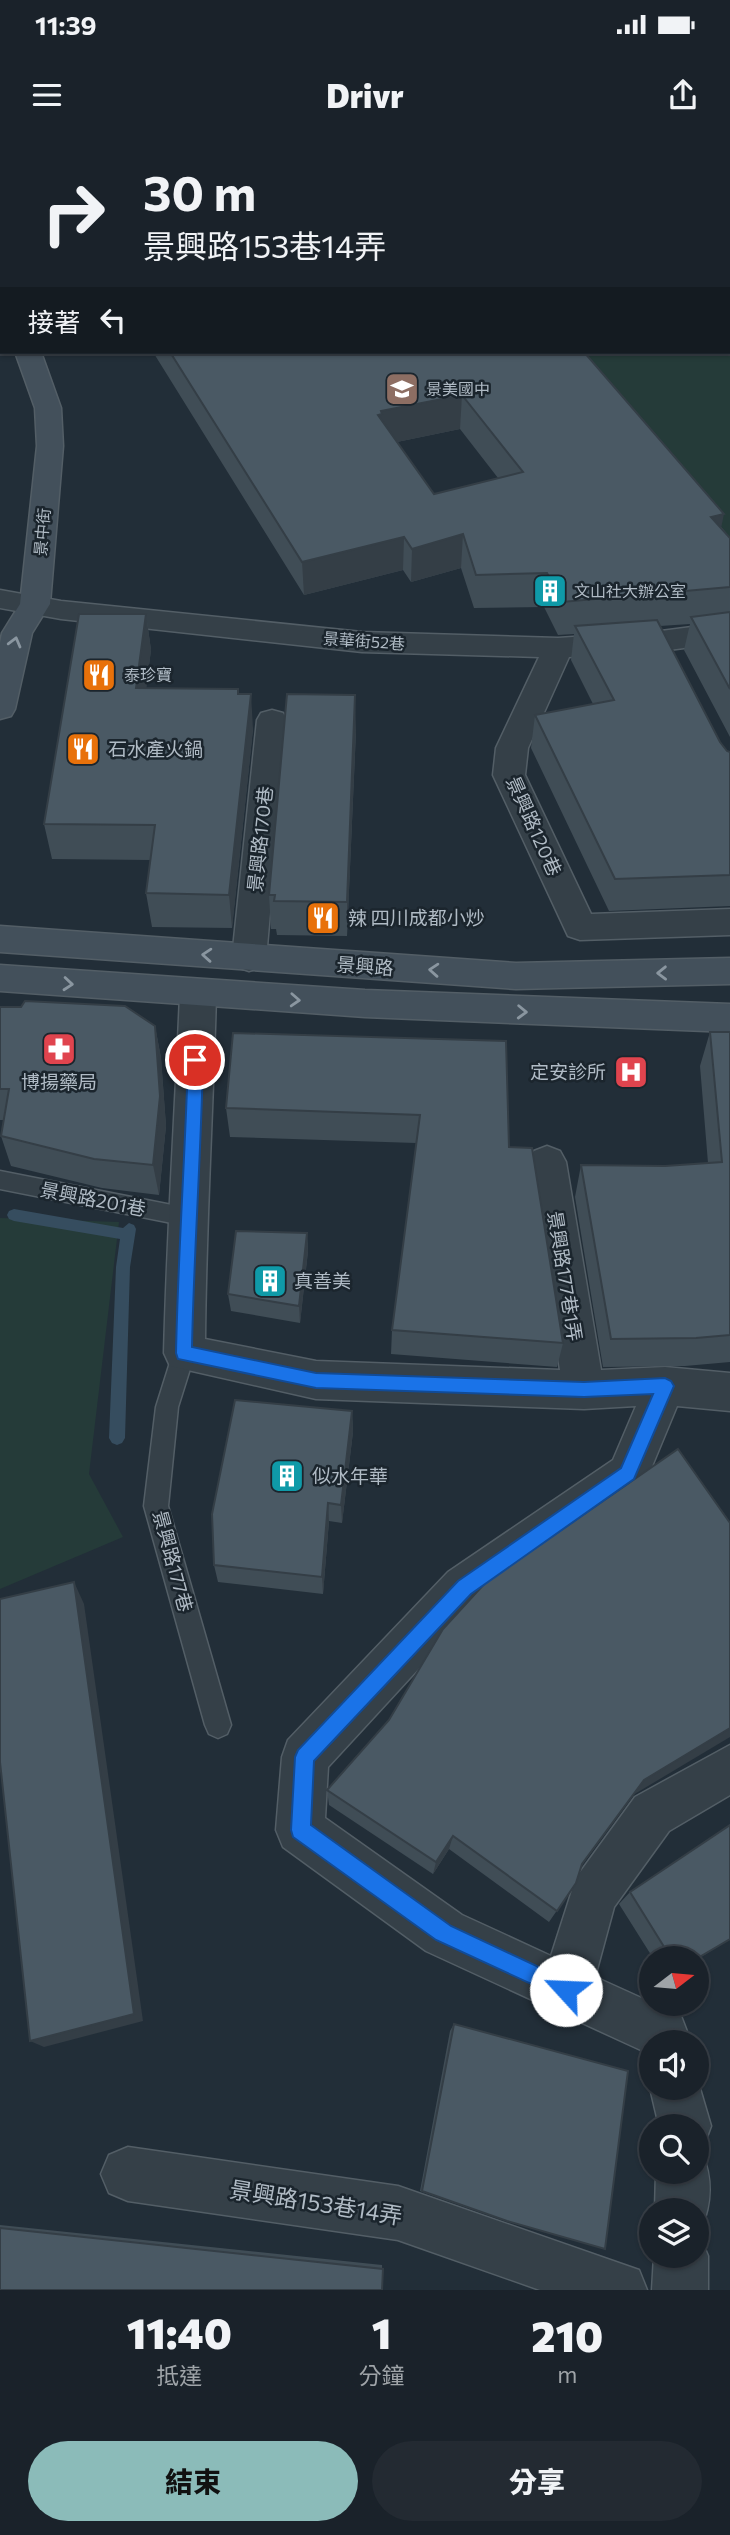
<!DOCTYPE html>
<html lang="zh-TW">
<head>
<meta charset="utf-8">
<style>
	:root { --surface:#1a222a; --page:#232a32; --text:#f1f3f6; --muted:#9fa4a8; --line:#383f47; --accent:#8bbbb9 }
	body { margin:0; font-family:Commissioner,"Noto Sans TC",sans-serif; background:var(--page); color:var(--text); height:100vh; display:flex; flex-direction:column; font-size:26px; white-space:nowrap }
	* { box-sizing:border-box; margin:0 }
	p { font-size:23px; color:var(--muted) }
	.icon { flex:none; width:38px; height:38px; fill:none; stroke:currentColor; stroke-width:2; stroke-linecap:round; stroke-linejoin:round }
	.map { position:relative; height:2150px; overflow:hidden }
	.drawer { display:flex; flex-direction:column; background:var(--surface); flex:1 }
	.drawer>* { flex:none }
	.banner { position:absolute; left:0px; top:0px; width:732px; height:214px; box-shadow:0 2px 5px #0004,0 0 0 2px var(--line); background:#1a222a; color:var(--text); overflow:hidden }
	.needle { width:46px; rotate:74deg }
	.tools { position:absolute; left:639px; top:1806px; display:grid; gap:14px }
	.tools a { display:grid; place-items:center; width:70px; height:70px; border-radius:50%; background:var(--surface); box-shadow:0 2px 5px #0004,0 0 0 2px var(--line); font-size:35px }
	.pin { position:absolute; display:grid; place-items:center; width:60px; height:60px; color:#fff; margin:-30px; border:4px solid #fff; border-radius:50%; box-shadow:0 2px 7px #0007 }
	.me { position:absolute; width:77px; margin:-38px; rotate:295deg; stroke-linejoin:round; filter:drop-shadow(0 0 5px #0008) }
	.turn { display:flex; align-items:center; gap:24px; height:147px; padding:0 28px; font-size:32px }
	.turn .icon { width:91px; height:91px; stroke-width:2.5 }
	.turn b { display:block; font-size:49px; line-height:60px }
	.then { display:flex; align-items:center; height:66px; padding:0 28px; background:#0003; gap:14px; font-size:26px }
	.eta { display:flex; justify-content:space-evenly; align-items:center; height:119px; text-align:center }
	.eta b { font-size:42px; font-weight:800; line-height:49px }
	.action { display:flex; gap:14px; margin-top:auto; padding:14px 28px }
	.action a { flex:1; height:80px; border-radius:42px; background:var(--accent); color:#111; font-size:28px; font-weight:800; line-height:80px; text-align:center }
	.action a+a { background:var(--page); color:var(--text) }
	.status { display:flex; justify-content:space-between; align-items:center; height:49px; padding:0 35px; background:var(--surface); direction:ltr }
	.status svg { height:19px; fill:currentColor }
	header { display:flex; justify-content:space-between; align-items:center; height:91px; padding:0 28px; background:var(--surface); font-size:32px; font-weight:800 }
	.map>svg:first-child { display:block }
</style>
</head>
<body>
<div class="status"><b>11:39</b><svg viewBox="0 0 49 12"><path d="M0 12V9h3v3zM5 12V6h3v6zM10 12V3h3v9zM15 12V0h3v12zM26 1h20v11H26zM47 4h2v5h-2z"/></svg></div>
<header><svg class="icon" aria-label="menu" viewBox="0 0 24 24"><path d="M4 6h16M4 12h16M4 18h16"/></svg>Drivr<svg class="icon" aria-label="share" viewBox="0 0 24 24"><path d="M12 15V3M7 8l5-5 5 5M5 13v7h14v-7"/></svg></header>
<div class="map">
<svg width="730" height="2150" viewBox="0 0 730 2150">
	<rect width="100%" height="100%" fill="#222e38"/>
	<g fill="#253b39">
		<polygon points="730,169 730,407 567,212 730,212"/>
		<polygon points="0,1078 119,1082 89,1334 123,1397 0,1449"/>
	</g>
	<g fill="none" stroke-linecap="round" stroke-linejoin="round">
		<polygon fill="#364d5f" fill-rule="evenodd" points="14,1069 123,1088 129,1083 134,1085 136,1089 130,1127 125,1298 122,1303 117,1305 112,1303 109,1298 116,1127 120,1099 14,1081 9,1079 7,1075 9,1071"/>
		<g stroke="#535e66" stroke-width="3">
			<g id="lane">
				<polygon points="0,1031 187,1068 194,1071 198,1077 194,1083 187,1086 0,1049"/>
				<polygon points="184,1203 192,1206 195,1213 178,1267 168,1366 231,1585 227,1594 218,1598 209,1594 205,1585 144,1366 156,1267 173,1213 176,1206"/>
			</g>
		</g>
		<g stroke="#535e66" stroke-width="3">
			<g id="street">
				<polygon points="270,0 292,0 269,2"/>
				<polygon points="344,0 366,0 343,2"/>
				<polygon points="0,450 61,461 362,492 558,498 661,491 730,482 730,502 661,511 569,517 528,608 525,635 591,774 730,769 730,795 580,800 568,796 493,635 496,608 539,517 362,512 61,479 0,468"/>
				<polygon points="272,570 283,573 287,580 266,818 261,827 249,831 237,827 232,818 257,580 261,573"/>
				<path d="M198,841L210,845L216,855C213,970 206,1084 205,1199L316,1221L560,1230L528,1022L534,1011L547,1006L560,1011L566,1022L601,1230L665,1227L730,1233V1271L677,1266L643,1348L480,1462L328,1627L325,1678L462,1775L551,1816L576,1738L635,1657L730,1605V1655L669,1691L614,1767L595,1837L681,1876L691,1902H651V1922L647,1920L643,1911L426,1811L283,1707L276,1690L282,1617L288,1600L448,1432L613,1320L636,1266L584,1269L316,1259L170,1226L164,1213C167,1093 175,974 180,855L186,845Z"/>
				<polygon points="696,1935 711,1986 704,2005 696,2008 696,1986 659,1986 650,1948 651,1946 651,1948 696,1948"/>
				<polygon points="128,2007 398,2046 639,2130 647,2150 540,2150 398,2100 128,2061 109,2053 101,2034 109,2015"/>
				<path d="M696,2011L702,2013C713,2039 712,2063 701,2089L696,2091V2070H655L656,2032H696Z"/>
				<polygon points="696,2095 700,2097 708,2116 708,2150 652,2150 654,2116 696,2116"/>
			</g>
		</g>
		<g stroke="#535e66" stroke-width="3">
			<g id="secondary">
				<rect x="0" y="112" width="2" height="20"/>
				<polygon points="15,212 41,212 61,268 63,306 50,464 32,493 15,569 11,576 0,579 0,503 2,493 20,464 37,306 35,268"/>
				<polygon points="0,786 516,823 730,818 730,844 516,849 0,812"/>
				<polygon points="0,825 365,850 730,864 730,892 365,877 0,851"/>
			</g>
		</g>
		<use href="#lane" fill="#354048" fill-rule="evenodd"/>
		<use href="#street" fill="#354048" fill-rule="evenodd"/>
		<use href="#secondary" fill="#43505b" fill-rule="evenodd"/>
	</g>
	<g fill="#404d56" fill-rule="evenodd">
		<polygon points="637,0 730,0 730,33 730,2 637,2"/>
		<path d="M153,212H584L730,398V597L684,510L690,484L660,486L720,602L727,611L730,612V766L609,771L531,608L535,575L593,564L571,520L574,494L558,495L544,467L474,468L461,428L411,442L403,430L304,455ZM460,289L498,338L434,354L397,302Z"/>
		<polygon points="146,474 151,510 146,548 238,549 239,554 253,589 232,788 152,787 146,753 150,720 52,719 44,684"/>
		<polygon points="356,591 347,796 277,795 276,789 271,789 269,755"/>
		<polygon points="0,867 155,886 161,918 166,986 159,1055 102,1048 11,1026 1,996 4,980 0,980"/>
		<polygon points="710,892 730,892 730,1222 685,1226 603,1227 575,1057 581,1025 665,1026 708,1023 700,926"/>
		<polygon points="233,893 509,1007 563,1203 557,1227 391,1214 392,1190 416,1003 230,997 226,968"/>
		<polygon points="307,1093 308,1111 300,1183 231,1171 228,1154"/>
		<polygon points="352,1271 353,1292 342,1383 329,1381 323,1454 218,1442 214,1425"/>
		<polygon points="327,1650 633,1655 582,1725 576,1743 549,1782 449,1709 433,1734 329,1665"/>
		<polygon points="630,1752 730,1799 696,1820 696,1818 653,1818 619,1764"/>
		<polygon points="454,1884 605,2109 501,2079 420,2051 450,1891"/>
		<polygon points="0,2085 382,2125 382,2150 383,2150 0,2150"/>
	</g>
	<g fill="#343e46">
		<polygon points="249,0 263,0 262,2 248,2"/>
		<polygon points="677,0 727,0 726,2 668,2"/>
		<polygon points="462,255 460,289 382,305 378,275 381,271"/>
		<polygon points="724,374 717,408 711,377"/>
		<polygon points="463,394 461,428 411,442 412,409"/>
		<polygon points="404,397 403,430 304,455 302,422"/>
		<polygon points="146,474 151,510 142,583 136,548"/>
		<polygon points="251,554 253,589 232,788 229,755"/>
		<polygon points="355,555 356,591 347,796 347,762"/>
		<polygon points="155,886 161,918 166,986 159,1055 153,1025"/>
		<polygon points="307,1093 308,1111 300,1183 299,1166"/>
		<polygon points="352,1271 353,1292 342,1383 341,1365"/>
		<polygon points="328,1363 329,1381 323,1454 322,1437"/>
		<polygon points="74,1442 84,1464 143,1881 44,1907 30,1901"/>
		<polygon points="730,1588 730,1597 633,1655 644,1640"/>
		<polygon points="453,1696 449,1709 433,1734 436,1722"/>
	</g>
	<g fill="#4a5964" stroke="#343e46" stroke-width="2" fill-rule="evenodd">
		<polygon points="9,0 249,0 248,2 9,2"/>
		<polygon points="2,5 2,19 0,14 0,6"/>
		<path d="M170,212H584L724,374L711,377L730,398V447L562,462L547,433L476,435L463,394L412,409L404,397L302,422ZM462,255L523,332L434,354L378,275L382,274L381,271Z"/>
		<polygon points="730,472 730,549 691,477"/>
		<polygon points="79,474 146,474 136,548 238,549 238,554 251,554 229,755 146,753 155,685 44,684"/>
		<polygon points="657,480 720,602 727,611 730,612 730,735 615,739 535,575 614,560 575,486"/>
		<polygon points="287,554 355,555 347,762 274,761 275,755 269,755"/>
		<polygon points="25,861 125,866 155,886 160,956 153,1025 94,1019 1,996 9,949 0,949 0,867 21,867"/>
		<polygon points="710,892 730,892 730,1195 696,1198 611,1199 581,1025 665,1026 722,1022"/>
		<polygon points="233,893 506,901 509,1007 532,1008 563,1203 392,1190 420,975 226,968"/>
		<polygon points="236,1091 307,1093 299,1166 228,1154"/>
		<polygon points="235,1260 352,1271 341,1365 328,1363 322,1437 214,1425 212,1374"/>
		<polygon points="678,1309 730,1383 730,1588 644,1640 582,1724 576,1743 557,1771 453,1696 436,1722 327,1650 389,1580 443,1489 486,1442"/>
		<polygon points="74,1442 134,1874 30,1901 0,1622 0,1459"/>
		<polygon points="730,1685 730,1799 696,1819 696,1818 671,1818 630,1752"/>
		<polygon points="454,1884 628,1931 605,2109 507,2081 422,2051"/>
		<polygon points="0,2088 383,2129 382,2150 0,2150"/>
	</g>
	<defs><path id="oneway-chevron" d="M-2-3.5L2.5 0L-2 3.5" fill="none" stroke-width="1.6" stroke-linecap="round" stroke-linejoin="round" transform="scale(1.75)"/></defs>
	<g stroke="#8a96a0">
		<use href="#oneway-chevron" transform="translate(15 502) rotate(-75)"/>
		<use href="#oneway-chevron" transform="translate(207 815) rotate(-176)"/>
		<use href="#oneway-chevron" transform="translate(434 830) rotate(-176)"/>
		<use href="#oneway-chevron" transform="translate(662 833) rotate(179)"/>
		<use href="#oneway-chevron" transform="translate(68 844) rotate(5)"/>
		<use href="#oneway-chevron" transform="translate(295 860) rotate(3)"/>
		<use href="#oneway-chevron" transform="translate(522 872) rotate(2)"/>
	</g>
	<path fill="#1a73e8" stroke="#114b97" stroke-width="2" d="M195,914L203,920C201,1016 194,1111 192,1207L316,1233L584,1242L665,1238L671,1241L674,1246L634,1339L471,1454L314,1621L311,1685L451,1786L573,1843L576,1850L573,1857L566,1860L436,1800L293,1697L291,1690L295,1617L298,1610L458,1441L621,1328L653,1254L584,1257L316,1248L178,1219L176,1213C178,1115 185,1018 188,920Z"/>
	<defs>
		<g id="school-square" transform="scale(1.75)"><rect x="-9" y="-9" width="18" height="18" rx="4" fill="#8d6e63" stroke="#1b252d"/><path d="M0-5L7-2L0 1L-7-2ZM-4 1L0 2.5L4 1V4Q0 6-4 4Z" fill="#fff"/></g>
		<g id="building-square" transform="scale(1.75)"><rect x="-9" y="-9" width="18" height="18" rx="4" fill="#0f9aa8" stroke="#1b252d"/><path d="M-4-6H4V6H1V3H-1V6H-4ZM-2.5-4.3h1.7v1.8h-1.7ZM.8-4.3h1.7v1.8H.8ZM-2.5-1h1.7V.8h-1.7ZM.8-1h1.7V.8H.8Z" fill="#fff"/></g>
		<g id="restaurant-square" transform="scale(1.75)"><rect x="-9" y="-9" width="18" height="18" rx="4" fill="#e8710a" stroke="#1b252d"/><path d="M-5-6h1v4h1v-4h1v4h1v-4h1v5L-1.5 .5V6h-2V.5L-5-1ZM5-6V6H3V1.5H1.5Q1.5-4 5-6Z" fill="#fff"/></g>
		<g id="pharmacy-square" transform="scale(1.75)"><rect x="-9" y="-9" width="18" height="18" rx="4" fill="#e0444e" stroke="#1b252d"/><path d="M-2-6h4v4h4v4h-4v4h-4v-4h-4v-4h4Z" fill="#fff"/></g>
		<g id="hospital-square" transform="scale(1.75)"><rect x="-9" y="-9" width="18" height="18" rx="4" fill="#e0444e" stroke="#1b252d"/><path d="M-5-5h3v3.5h4V-5h3V5h-3V1.5h-4V5h-3Z" fill="#fff"/></g>
	</defs>
	<g fill-rule="evenodd">
		<use href="#school-square" x="402" y="249"/>
		<use href="#building-square" x="550" y="451"/>
		<use href="#restaurant-square" x="99" y="535"/>
		<use href="#restaurant-square" x="83" y="609"/>
		<use href="#restaurant-square" x="323" y="778"/>
		<use href="#pharmacy-square" x="59" y="909"/>
		<use href="#hospital-square" x="631" y="932"/>
		<use href="#building-square" x="270" y="1141"/>
		<use href="#building-square" x="287" y="1336"/>
	</g>
	<g text-anchor="middle" stroke-width="5" stroke-linejoin="round" paint-order="stroke">
		<g font-size="16" fill="#b0bbc5" stroke="#1b252d" text-anchor="start">
			<text x="426" y="255">景美國中</text>
			<text x="574" y="457">文山社大辦公室</text>
			<text x="124" y="541">泰珍寶</text>
		</g>
		<g font-size="16" fill="#b0bbc5" stroke="#1b252d">
			<text transform="translate(42 392) rotate(-85)" y="6">景中街</text>
			<text transform="translate(364 501) rotate(4)" y="6">景華街52巷</text>
		</g>
		<g font-size="19" fill="#b0bbc5" stroke="#1b252d" text-anchor="start">
			<text x="108" y="616">石水產火鍋</text>
			<text x="348" y="785">辣 四川成都小炒</text>
			<text x="606" y="939" text-anchor="end">定安診所</text>
			<text x="59" y="949" text-anchor="middle">博揚藥局</text>
			<text x="294" y="1148">真善美</text>
			<text x="312" y="1343">似水年華</text>
		</g>
		<g font-size="19" fill="#b0bbc5" stroke="#1b252d">
			<text transform="translate(534 686) rotate(66)" y="7">景興路120巷</text>
			<text transform="translate(260 699) rotate(-84)" y="7">景興路170巷</text>
			<text transform="translate(365 826) rotate(4)" y="7">景興路</text>
			<text transform="translate(93 1059) rotate(11)" y="7">景興路201巷</text>
			<text transform="translate(565 1136) rotate(81)" y="7">景興路177巷1弄</text>
			<text transform="translate(173 1421) rotate(75)" y="7">景興路177巷</text>
		</g>
		<g font-size="23" fill="#b0bbc5" stroke="#1b252d">
			<text transform="translate(316 2063) rotate(9)" y="8">景興路153巷14弄</text>
		</g>
	</g>
</svg>
<div class="tools">
<a><svg class="needle" viewBox="-14 -14 28 28"><path d="M0-13l5 13h-10z" fill="#e53935"/><path d="M0 13l5-13h-10z" fill="#9fa4a8"/></svg></a>
<a><svg class="icon" aria-label="sound" viewBox="0 0 24 24"><path d="M4 9h4l5-4v14l-5-4H4zM17 9q2 3 0 6"/></svg></a>
<a><svg class="icon" aria-label="search" viewBox="0 0 24 24"><circle cx="10" cy="10" r="6"/><path d="M15 15l6 6"/></svg></a>
<a><svg class="icon" aria-label="layers" viewBox="0 0 24 24"><path d="M12 4l9 5-9 5-9-5zM3 14l9 5 9-5"/></svg></a>
</div>
<div class="pin" style="left:195px;top:920px;background:#d93025"><svg class="icon" aria-label="arrive" viewBox="0 0 24 24"><path d="M6 21V4h12l-3 4 3 4H6"/></svg></div>
<svg class="me" style="left:566px;top:1850px" viewBox="-20 -20 40 40"><circle r="19" fill="#fff"/><path d="M0-13L10 11 0 6-10 11z" fill="#1a73e8"/></svg>
<div class="banner">
<div class="turn"><svg class="icon" aria-label="right" viewBox="0 0 24 24"><path d="M7 20v-9h11M14 6l5 5-5 5"/></svg><div><b>30 m</b>景興路153巷14弄</div></div>
<div class="then">接著<svg class="icon" aria-label="left" viewBox="0 0 24 24"><path d="M17 20v-9H6M10 6l-5 5 5 5"/></svg></div>
</div>
</div>
<section class="drawer">
<div class="eta">
<div><b>11:40</b><p>抵達</p></div>
<div><b>1</b><p>分鐘</p></div>
<div><b>210</b><p>m</p></div>
</div>
<div class="action"><a>結束</a><a>分享</a></div>
</section>
</body>
</html>
